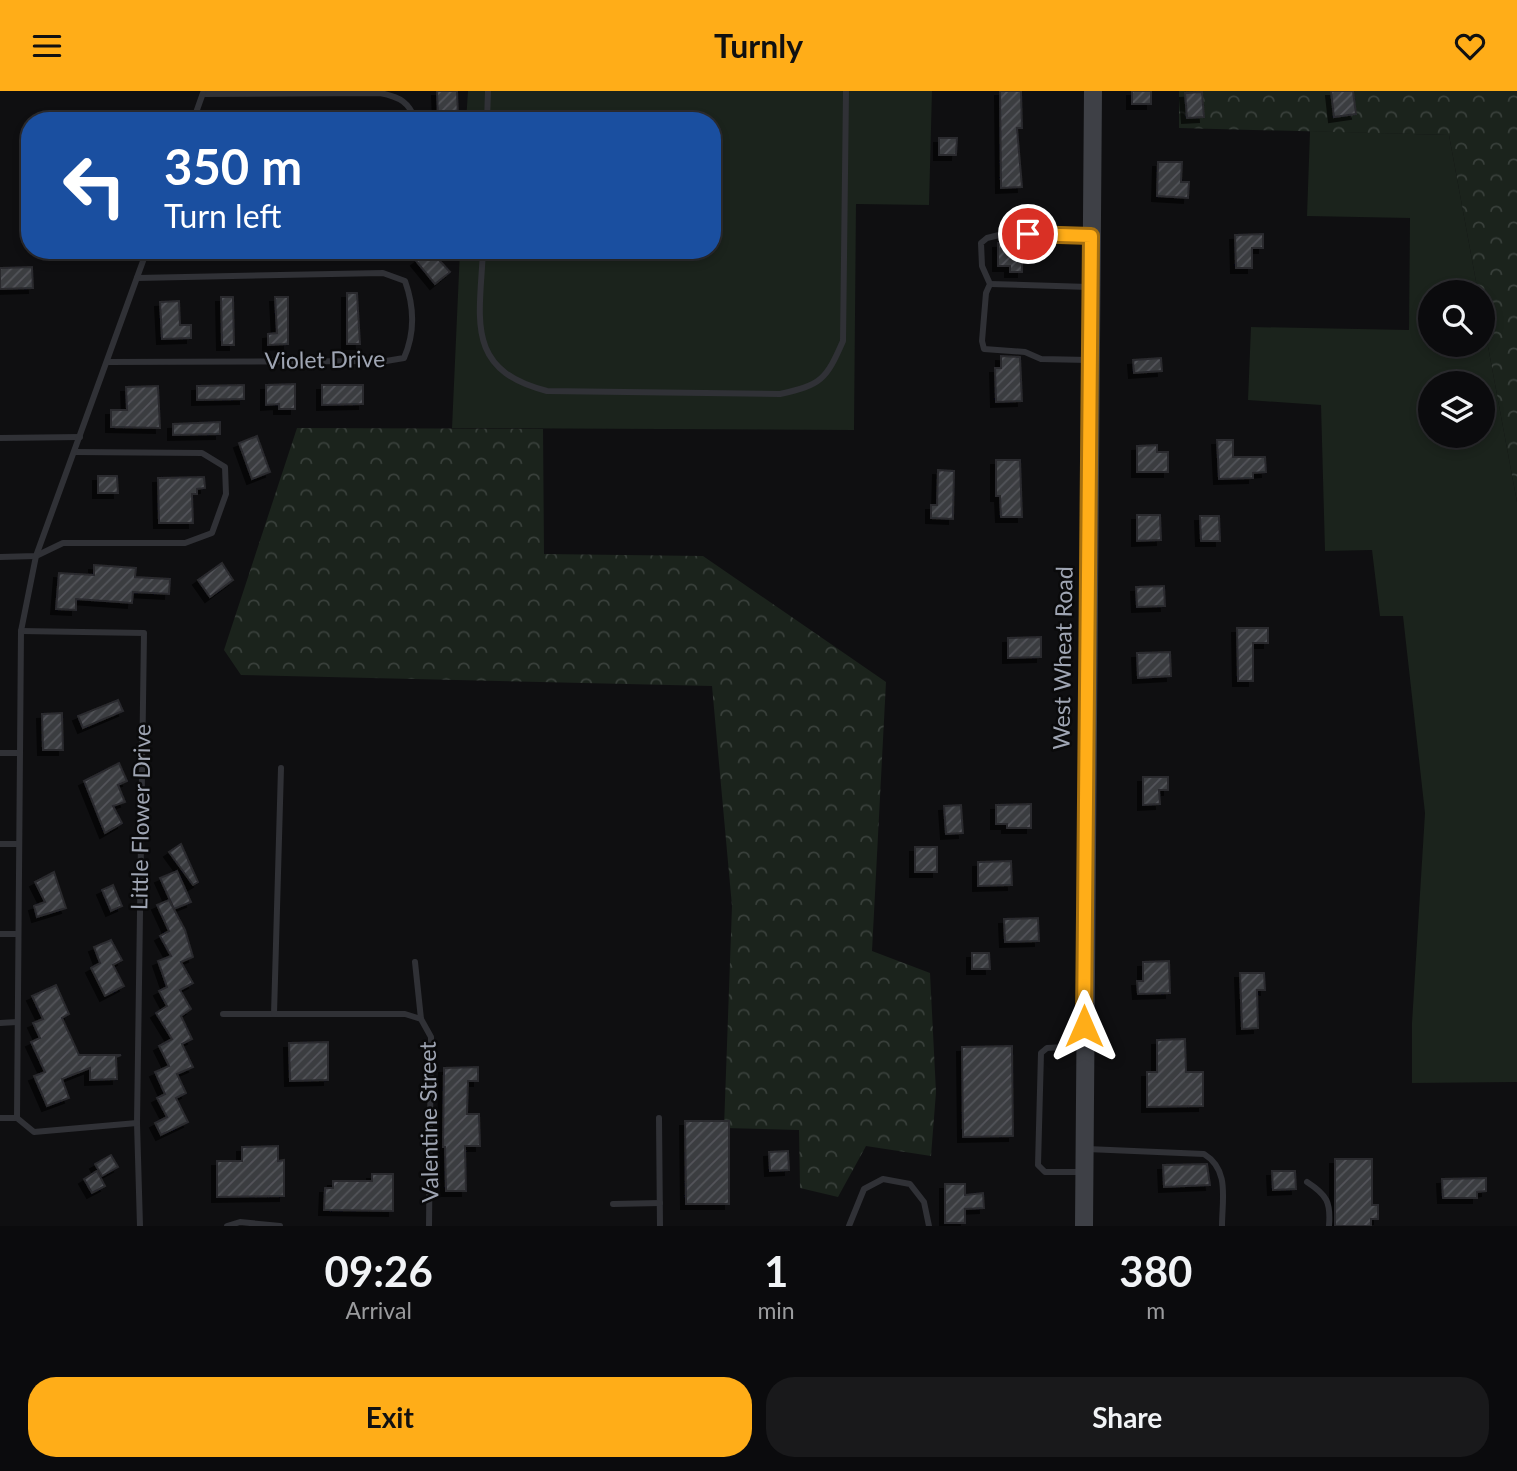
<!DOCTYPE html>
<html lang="en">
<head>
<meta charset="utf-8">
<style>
	:root { --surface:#0b0b0d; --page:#19191b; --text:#f1f3f6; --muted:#9a9b9d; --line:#2b2b2e; --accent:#ffad18 }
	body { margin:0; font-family:Lato,sans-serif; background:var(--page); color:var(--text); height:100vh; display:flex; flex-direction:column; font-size:26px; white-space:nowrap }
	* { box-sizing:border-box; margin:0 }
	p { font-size:23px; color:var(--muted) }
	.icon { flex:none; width:38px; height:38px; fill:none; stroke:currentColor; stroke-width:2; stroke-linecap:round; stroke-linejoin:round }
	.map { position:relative; height:1135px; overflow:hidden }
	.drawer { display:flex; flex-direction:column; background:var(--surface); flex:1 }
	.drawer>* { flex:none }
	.top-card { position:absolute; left:21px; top:21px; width:700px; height:147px; border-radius:28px; box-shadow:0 4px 10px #0003,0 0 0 2px var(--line); background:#1a4fa0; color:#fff; overflow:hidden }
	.controls { position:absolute; left:1418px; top:189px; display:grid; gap:14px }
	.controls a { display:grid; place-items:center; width:77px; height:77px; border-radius:50%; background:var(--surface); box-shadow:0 4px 10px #0003,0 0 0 2px var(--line); font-size:35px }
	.pin { position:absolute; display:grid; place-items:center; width:60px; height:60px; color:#fff; margin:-30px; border:4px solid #fff; border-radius:50%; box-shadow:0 2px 7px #0007 }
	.me { position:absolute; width:77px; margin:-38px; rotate:0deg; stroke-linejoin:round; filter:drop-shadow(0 0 5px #0008) }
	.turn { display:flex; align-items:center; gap:24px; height:147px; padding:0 28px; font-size:32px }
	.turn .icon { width:91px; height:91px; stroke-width:2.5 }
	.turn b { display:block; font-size:49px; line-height:60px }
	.eta { display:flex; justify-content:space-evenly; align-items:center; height:119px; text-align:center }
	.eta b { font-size:42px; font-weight:700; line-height:49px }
	.action { display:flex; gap:14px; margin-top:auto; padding:14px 28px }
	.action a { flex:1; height:80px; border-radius:28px; background:var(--accent); color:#111; font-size:28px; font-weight:700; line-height:80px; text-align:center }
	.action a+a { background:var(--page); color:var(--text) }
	header { display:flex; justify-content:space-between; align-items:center; height:91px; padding:0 28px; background:var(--accent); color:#111; font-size:32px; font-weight:700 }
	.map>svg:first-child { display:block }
</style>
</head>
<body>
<header><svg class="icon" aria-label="menu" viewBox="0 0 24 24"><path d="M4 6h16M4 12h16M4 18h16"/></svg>Turnly<svg class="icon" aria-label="heart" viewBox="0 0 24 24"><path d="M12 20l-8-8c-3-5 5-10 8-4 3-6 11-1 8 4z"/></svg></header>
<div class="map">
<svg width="1517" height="1135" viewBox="0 0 1517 1135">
	<defs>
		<pattern id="forest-crowns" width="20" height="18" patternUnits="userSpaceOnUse" patternTransform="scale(1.75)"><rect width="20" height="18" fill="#1b231c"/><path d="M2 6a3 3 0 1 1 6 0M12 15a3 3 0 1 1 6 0" fill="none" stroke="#39403b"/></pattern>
		<pattern id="building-hatch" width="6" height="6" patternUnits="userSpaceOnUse" patternTransform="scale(1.75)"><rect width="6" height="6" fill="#3b3c41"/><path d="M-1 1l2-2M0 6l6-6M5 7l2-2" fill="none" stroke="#54555a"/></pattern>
		<filter id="shadow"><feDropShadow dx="-5" dy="5" stdDeviation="0" flood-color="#0009"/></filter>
	</defs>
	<rect width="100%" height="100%" fill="#0f0f11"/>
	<g fill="#1b231c" fill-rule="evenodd">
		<polygon points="468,0 932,0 929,114 856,113 854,339 452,337 460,159 712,159 712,30 466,30"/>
		<path d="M1310,40L1449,44L1478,201H1430V254H1482V223L1517,411V991L1412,992V932L1425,722L1403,525H1380L1372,459L1325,460L1321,314L1248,309L1251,236L1409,239L1410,127L1307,125ZM1430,292H1482V345H1430Z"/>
	</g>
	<g fill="url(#forest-crowns)">
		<polygon points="1179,0 1517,0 1517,411 1482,223 1482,201 1478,201 1449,44 1179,37"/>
		<polygon points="297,337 543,338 544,463 703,465 886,591 872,860 930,882 936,1001 931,1065 866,1055 838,1106 800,1097 799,1039 724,1037 732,815 712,595 241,584 224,559"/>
	</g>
	<g fill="url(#building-hatch)" stroke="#29292d" stroke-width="2" filter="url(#shadow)">
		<polygon points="437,0 457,0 458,26 438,26"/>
		<polygon points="1000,0 1021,0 1022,37 1017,37 1022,96 1001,97"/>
		<rect x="1132" y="0" width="19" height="13"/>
		<polygon points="1331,0 1353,0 1356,23 1334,26"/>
		<polygon points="1202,1 1204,26 1187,27 1185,2"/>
		<polygon points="939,47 957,47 956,64 939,64"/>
		<polygon points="1158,71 1182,71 1181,91 1189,91 1188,107 1157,105"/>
		<polygon points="1263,143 1263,157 1252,157 1252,177 1236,177 1235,144"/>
		<polygon points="1022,151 1022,181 1010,181 1010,175 998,175 998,152"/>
		<polygon points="430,159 450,181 435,193 416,170"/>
		<polygon points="32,176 33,197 0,198 0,177"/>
		<polygon points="347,202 357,202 360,253 347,253"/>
		<polygon points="221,206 233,206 234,254 222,254"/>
		<polygon points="275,206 288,206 288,253 268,254 268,243 277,242"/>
		<polygon points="179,210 180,234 191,234 191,247 162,248 160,211"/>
		<polygon points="1001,265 1020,266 1022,310 996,311 995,277 1001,277"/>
		<polygon points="1161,267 1162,280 1134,282 1133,269"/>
		<polygon points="295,293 295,318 279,318 279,313 266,314 266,294"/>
		<polygon points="244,294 244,308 197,309 197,295"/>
		<polygon points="322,294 363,294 363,313 322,314"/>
		<polygon points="158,295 160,337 111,336 111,319 127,319 126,296"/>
		<polygon points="220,331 220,343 173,344 173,333"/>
		<polygon points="257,345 270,381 252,388 239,352"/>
		<polygon points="1217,349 1233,349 1233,366 1265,366 1266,381 1253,382 1253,387 1219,388"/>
		<polygon points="1157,354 1157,361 1168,361 1168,381 1137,381 1137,355"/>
		<polygon points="996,369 1020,369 1022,426 1001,426 1000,405 996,405"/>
		<polygon points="938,379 954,380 953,428 931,427 931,414 937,414"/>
		<polygon points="98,385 117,385 118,402 98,402"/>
		<polygon points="204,386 205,397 197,398 197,403 192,403 193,432 159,432 158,387"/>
		<polygon points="1137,424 1160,424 1161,449 1137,450"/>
		<polygon points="1200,425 1219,425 1220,450 1201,450"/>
		<polygon points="222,472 233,489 210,506 198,489"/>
		<polygon points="94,474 136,477 135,486 170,488 169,503 133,501 132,512 76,508 76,519 56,518 59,482 94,484"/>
		<polygon points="1164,495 1165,515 1137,516 1136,496"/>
		<polygon points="1237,537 1268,537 1268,552 1253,552 1253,590 1238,590"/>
		<polygon points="1041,546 1041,566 1008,567 1008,547"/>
		<polygon points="1170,561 1171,585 1138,587 1137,562"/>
		<polygon points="118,609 123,620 83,637 78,625"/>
		<polygon points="62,622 63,659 43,659 42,623"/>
		<polygon points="119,672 127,690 118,694 125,711 113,715 122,732 105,742 84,690"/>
		<polygon points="1143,686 1168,686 1168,699 1159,699 1160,713 1143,714"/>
		<polygon points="1031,713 1031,737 1007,737 1007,733 996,733 996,714"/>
		<polygon points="961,714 963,742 946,743 944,715"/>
		<polygon points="181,753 198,791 193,794 169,761"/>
		<rect x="915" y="756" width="22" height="25"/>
		<polygon points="1011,770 1012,794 978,795 978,771"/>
		<polygon points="177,780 191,811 174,818 160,787"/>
		<polygon points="54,781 66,817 37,826 34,815 45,811 35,791"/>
		<polygon points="113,794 122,815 111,820 102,799"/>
		<polygon points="169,809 185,839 193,866 181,871 193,892 180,899 191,918 181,925 192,948 182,953 193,976 177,983 186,1002 176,1007 188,1031 161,1044 155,1032 167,1026 157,1007 165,1003 155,981 169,975 159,955 172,948 156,922 167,915 159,900 167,896 158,870 171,865 160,845 169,840 157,814"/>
		<polygon points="1038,827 1039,850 1005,851 1004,828"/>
		<polygon points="111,849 122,869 113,874 124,895 105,905 91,877 100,872 94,856"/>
		<polygon points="972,862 989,862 990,878 972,878"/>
		<polygon points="1169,870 1170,902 1138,903 1137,890 1143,890 1143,871"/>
		<polygon points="1240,882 1264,882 1265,899 1257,899 1258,937 1242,938"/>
		<polygon points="56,894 69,923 62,927 79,964 121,964 116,966 117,988 90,989 90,977 62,988 69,1007 47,1015 34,985 45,981 31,951 40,947 33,932 43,928 32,905"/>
		<polygon points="1185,948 1186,981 1203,981 1203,1015 1147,1016 1147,981 1157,981 1157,949"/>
		<polygon points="328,951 328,989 290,990 289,952"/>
		<polygon points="1012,955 1013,1045 963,1046 962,956"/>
		<polygon points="478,976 478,990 468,990 467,1023 479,1023 480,1055 465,1055 466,1100 446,1100 445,1056 443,1056 444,977"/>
		<polygon points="685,1030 729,1030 729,1113 686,1113"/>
		<polygon points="278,1055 278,1070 284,1069 284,1105 217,1106 217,1070 242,1070 242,1056"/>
		<polygon points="788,1060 789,1079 770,1080 769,1061"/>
		<polygon points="111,1064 118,1076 102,1085 95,1073"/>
		<polygon points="1335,1068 1372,1068 1372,1114 1378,1114 1378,1128 1371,1128 1371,1135 1335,1135"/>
		<polygon points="1207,1073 1210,1094 1164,1096 1163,1074"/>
		<polygon points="97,1080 105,1095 92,1102 84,1088"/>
		<polygon points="1272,1080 1295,1080 1296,1098 1273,1099"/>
		<polygon points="372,1083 393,1083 393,1120 324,1119 325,1097 333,1097 333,1090 372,1090"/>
		<polygon points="1486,1087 1486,1100 1477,1101 1477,1107 1443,1107 1442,1088"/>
		<polygon points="945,1093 965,1093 965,1104 983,1102 984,1117 965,1118 965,1132 945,1132"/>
	</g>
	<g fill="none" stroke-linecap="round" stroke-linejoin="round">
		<g stroke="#303136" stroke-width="6">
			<path d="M203,3L380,2C400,6 409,11 416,30"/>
			<polyline points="193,30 203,2"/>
			<polyline points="487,30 488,0"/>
			<path d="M483,159C480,228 464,279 547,300L780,303C821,294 826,289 843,250L846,0"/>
			<polyline points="990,193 1089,196"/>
			<polyline points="1088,269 1041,268 1025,261 984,258 982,250 986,202 990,193 982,175 981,152 987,147 1007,142 1089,145"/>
			<path d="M107,271L386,270L404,267C415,242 414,215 405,190L383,182L137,187"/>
			<polyline points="0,347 80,346"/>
			<polyline points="0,466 36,465 63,452 185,452 212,442 226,403 225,376 202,362 75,361"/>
			<polyline points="21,540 144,542 137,1032 140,1135"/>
			<polyline points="0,662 19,662"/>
			<polyline points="0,753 17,753"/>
			<polyline points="0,843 17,843"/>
			<polyline points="415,871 421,928"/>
			<polyline points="223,923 405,923 421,928 431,946 429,1135"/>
			<polyline points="274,923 281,677"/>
			<polyline points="0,932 17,931"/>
			<polyline points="1082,955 1047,957 1041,962 1038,1074 1045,1081 1082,1081"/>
			<polyline points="0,1027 17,1027"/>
			<polyline points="659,1027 660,1135"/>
			<polyline points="137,1032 34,1041 17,1027 21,540 36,465 147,159"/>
			<path d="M1087,1058L1204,1063C1230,1079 1222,1108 1222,1135"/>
			<path d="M1307,1091C1327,1104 1331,1111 1329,1135"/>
			<polyline points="613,1113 660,1112"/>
			<polyline points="227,1135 240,1131 280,1135"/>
			<polyline points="849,1135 864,1098 883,1088 910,1093 924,1111 929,1135"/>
		</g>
		<polyline stroke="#3e4046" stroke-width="18" points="1084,1135 1093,0"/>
	</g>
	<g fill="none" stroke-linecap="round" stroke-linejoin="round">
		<g stroke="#a67010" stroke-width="18">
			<polyline id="route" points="1028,143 1091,145 1084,935"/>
		</g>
		<use href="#route" stroke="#ffad18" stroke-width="12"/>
	</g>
	<g text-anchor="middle" stroke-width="5" stroke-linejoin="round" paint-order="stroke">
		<g font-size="23" fill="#9fa5b3" stroke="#0a0a0b">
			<text transform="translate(325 269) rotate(-1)" y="8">Violet Drive</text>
			<text transform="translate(1063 567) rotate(-89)" y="8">West Wheat Road</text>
			<text transform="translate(141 726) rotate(-89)" y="8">Little Flower Drive</text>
			<text transform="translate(429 1031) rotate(-91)" y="8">Valentine Street</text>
		</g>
	</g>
</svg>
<div class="controls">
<a><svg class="icon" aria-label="search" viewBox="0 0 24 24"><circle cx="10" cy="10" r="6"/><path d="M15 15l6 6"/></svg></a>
<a><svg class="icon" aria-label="layers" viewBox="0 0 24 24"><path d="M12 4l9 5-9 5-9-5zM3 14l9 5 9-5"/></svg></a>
</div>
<div class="pin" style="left:1028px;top:143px;background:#d93025"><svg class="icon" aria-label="arrive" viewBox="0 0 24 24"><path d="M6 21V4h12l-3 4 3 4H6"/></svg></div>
<svg class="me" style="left:1084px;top:935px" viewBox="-20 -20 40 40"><path d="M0-17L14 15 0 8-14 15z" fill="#ffad18" stroke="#fff" stroke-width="4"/></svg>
<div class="top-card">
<div class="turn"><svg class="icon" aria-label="left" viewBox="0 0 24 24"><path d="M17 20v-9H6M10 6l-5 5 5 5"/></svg><div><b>350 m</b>Turn left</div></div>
</div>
</div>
<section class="drawer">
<div class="eta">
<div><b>09:26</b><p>Arrival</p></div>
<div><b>1</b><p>min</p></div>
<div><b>380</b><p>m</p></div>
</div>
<div class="action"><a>Exit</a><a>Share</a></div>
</section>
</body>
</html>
